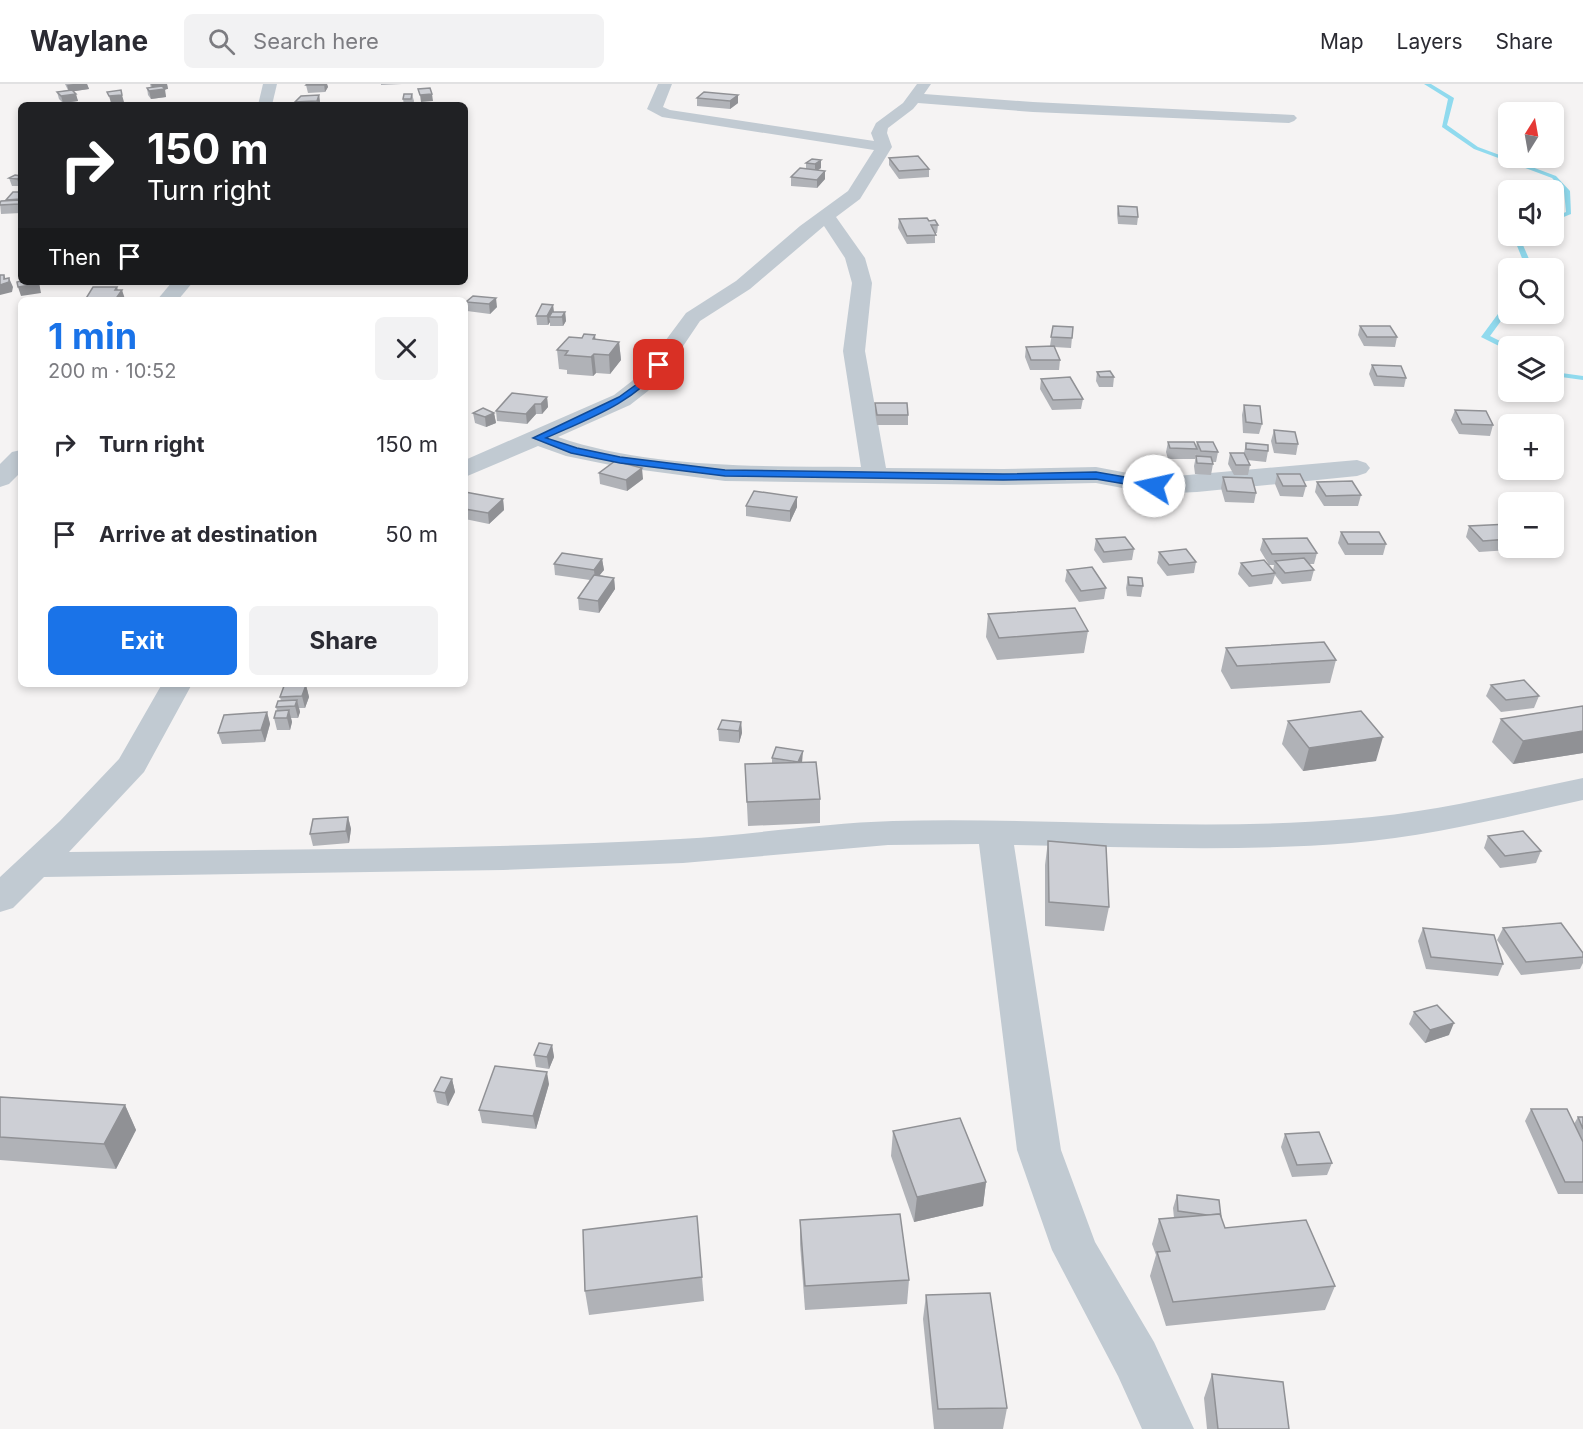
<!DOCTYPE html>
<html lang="en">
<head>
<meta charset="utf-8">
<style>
	:root { --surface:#fff; --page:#f2f2f3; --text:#2b2b33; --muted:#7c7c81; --line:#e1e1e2; --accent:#1a73e8 }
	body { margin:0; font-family:Inter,sans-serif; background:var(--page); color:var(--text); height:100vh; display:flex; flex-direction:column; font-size:22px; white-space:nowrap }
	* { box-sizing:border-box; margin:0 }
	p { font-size:20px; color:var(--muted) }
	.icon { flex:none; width:33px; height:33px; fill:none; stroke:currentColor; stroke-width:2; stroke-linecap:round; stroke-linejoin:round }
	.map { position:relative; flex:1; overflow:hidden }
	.drawer { position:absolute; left:18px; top:213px; width:450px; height:390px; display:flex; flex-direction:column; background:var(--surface); border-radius:9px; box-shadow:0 3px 9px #0003 }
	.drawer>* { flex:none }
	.top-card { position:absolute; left:18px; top:18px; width:450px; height:183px; border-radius:9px; box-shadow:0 3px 9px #0003; background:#202124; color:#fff; overflow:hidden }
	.needle { width:39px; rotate:11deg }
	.buttons { position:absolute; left:1498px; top:18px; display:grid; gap:12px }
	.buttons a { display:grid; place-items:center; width:66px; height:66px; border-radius:9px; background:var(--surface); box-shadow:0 3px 9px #0003; font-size:30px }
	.pin { position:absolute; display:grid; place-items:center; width:51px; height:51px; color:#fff; margin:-26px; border-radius:12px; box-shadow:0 3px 9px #0006 }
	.me { position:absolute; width:66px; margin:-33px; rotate:280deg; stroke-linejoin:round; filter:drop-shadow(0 0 4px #0008) }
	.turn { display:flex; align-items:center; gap:21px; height:126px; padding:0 30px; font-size:27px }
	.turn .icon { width:78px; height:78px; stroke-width:2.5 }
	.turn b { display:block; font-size:42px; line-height:51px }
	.then { display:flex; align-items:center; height:57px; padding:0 30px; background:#0003; gap:12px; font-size:22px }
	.round { display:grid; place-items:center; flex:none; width:63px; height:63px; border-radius:9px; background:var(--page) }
	.summary { display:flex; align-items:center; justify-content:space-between; height:102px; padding:0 30px }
	h1 { font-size:36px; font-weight:700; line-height:45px; color:var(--accent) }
	.cta { display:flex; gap:12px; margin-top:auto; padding:12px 30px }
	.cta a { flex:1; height:69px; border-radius:9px; background:var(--accent); color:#fff; font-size:24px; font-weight:700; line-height:69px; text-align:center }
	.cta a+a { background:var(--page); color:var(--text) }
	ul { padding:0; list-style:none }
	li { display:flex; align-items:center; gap:18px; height:90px; padding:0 30px }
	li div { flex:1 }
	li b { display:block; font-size:22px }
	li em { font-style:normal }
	header { display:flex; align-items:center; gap:36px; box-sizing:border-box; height:84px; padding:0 30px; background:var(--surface); border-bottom:2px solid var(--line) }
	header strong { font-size:28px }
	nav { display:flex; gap:33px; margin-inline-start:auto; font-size:21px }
	.search { width:420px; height:54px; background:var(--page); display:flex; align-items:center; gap:15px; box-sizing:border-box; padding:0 21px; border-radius:9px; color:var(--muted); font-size:22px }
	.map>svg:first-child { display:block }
</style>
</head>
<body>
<header>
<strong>Waylane</strong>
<div class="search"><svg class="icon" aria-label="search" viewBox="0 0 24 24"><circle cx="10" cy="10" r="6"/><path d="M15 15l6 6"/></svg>Search here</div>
<nav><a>Map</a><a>Layers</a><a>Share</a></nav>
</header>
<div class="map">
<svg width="1583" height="1345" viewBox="0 0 1583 1345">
	<rect width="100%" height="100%" fill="#f5f3f3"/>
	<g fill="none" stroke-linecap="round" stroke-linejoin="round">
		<g fill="#90daee" fill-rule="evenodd">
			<polygon points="1424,0 1431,0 1454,14 1447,41 1478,63 1556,92 1570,107 1571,130 1554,137 1554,133 1566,128 1564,107 1552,94 1474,65 1442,43 1448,15"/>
			<polygon points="1513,152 1519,152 1533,184 1526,184"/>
			<polygon points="1506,219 1509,219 1509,226 1490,252 1510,262 1509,267 1481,253"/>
			<polygon points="1554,288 1583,292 1583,296 1554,292"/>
		</g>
		<g fill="#c1cad2" fill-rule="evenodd">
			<polygon points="263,0 277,0 272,21 258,21"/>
			<path d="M658,0H672L663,23L670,26L874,57L871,49L876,39L903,19L917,0H931L924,10L1033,18L1294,31L1297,34L1294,37L1289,39L1033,28L918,19L913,25L888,44L887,49L892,63L860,115L836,133L865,174L872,199L865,267L886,384L1003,385L1096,383L1154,394L1357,376L1366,379L1370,384L1366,389L1357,392L1197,408L1154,410L1096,399L1003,401L725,397L620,383L566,372L538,362L465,393V376L614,311L632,297L651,276L686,229L736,197L800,142L848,107L874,66L662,33L647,25ZM824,142L845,174L852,199L843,267L861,383C764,382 650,385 558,353L630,321L648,307L667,286L700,237L750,205Z"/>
			<polygon points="172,198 193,198 178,216 157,216"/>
			<polygon points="21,366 21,388 9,400 0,403 0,380 12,368"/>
			<path d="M162,600H192L144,688L69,768C273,765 477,766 680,755C751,751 822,739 893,737C1045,733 1198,748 1350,735C1429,729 1506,710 1583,694V716C1506,733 1429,753 1351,759C1239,768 1126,763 1014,761L1061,1066L1095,1158L1154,1258L1194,1345H1142L1118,1292L1052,1166L1017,1066L979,760L888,761L683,779L503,786L44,793L13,824L0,828V793L60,737L119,675Z"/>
		</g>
	</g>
	<g fill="#b0b2b7">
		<polygon points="65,0 87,0 89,5 74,7 78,17 63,19 59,15 57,8 68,6"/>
		<polygon points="150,0 167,0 168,5 164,5 166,13 151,15 148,11 147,4 151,4"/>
		<polygon points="327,0 328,3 325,8 308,9 306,1"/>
		<polygon points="381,0 402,0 381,1"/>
		<polygon points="412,10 414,17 413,21 404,21 403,15"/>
		<polygon points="319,11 320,18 319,21 296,21 295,18"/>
		<polygon points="738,11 738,19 730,25 697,22 697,14"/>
		<polygon points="889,74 929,85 929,93 899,95 889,81"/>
		<polygon points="821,76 821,84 818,86 825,95 817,104 791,102 791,93 806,85 806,79"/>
		<polygon points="21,92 21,102 12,102 9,94"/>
		<polygon points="21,108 21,129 1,130 0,119 7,117 6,116"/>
		<polygon points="1118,122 1138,133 1137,141 1118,140 1117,130"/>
		<polygon points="899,135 929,137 938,141 937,149 935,149 935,159 907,160 898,144"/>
		<polygon points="473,212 497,223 490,230 467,227 466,218"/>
		<polygon points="553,221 554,228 565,228 566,237 563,242 550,242 550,238 548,241 537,241 536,232"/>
		<polygon points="1053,242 1073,243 1071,264 1054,263 1060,276 1059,286 1030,286 1025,273 1026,263 1050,262"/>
		<polygon points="1360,242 1397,253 1395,263 1364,262 1358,251"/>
		<polygon points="619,258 621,276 610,290 596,289 593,292 567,290 567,286 559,285 557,266"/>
		<polygon points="1372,281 1406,294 1404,303 1374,302 1369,290"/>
		<polygon points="1097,288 1114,293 1113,303 1099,303 1096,297"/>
		<polygon points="1041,295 1083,315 1081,325 1052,326 1040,305"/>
		<polygon points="547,313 548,323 542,330 536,330 527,340 497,337 496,327"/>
		<polygon points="875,319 908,331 908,341 877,341 875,329"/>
		<polygon points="1244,321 1262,340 1259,350 1243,349 1242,331"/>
		<polygon points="1455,326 1493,341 1490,352 1459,350 1451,336"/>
		<polygon points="473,329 494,329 496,339 486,343 475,339"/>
		<polygon points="1274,346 1298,360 1296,371 1274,369 1271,357"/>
		<polygon points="1168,358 1196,363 1197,358 1218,368 1216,378 1212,378 1213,380 1211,391 1195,390 1194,382 1196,372 1196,370 1195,375 1168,375 1166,368"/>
		<polygon points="1246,359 1268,367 1266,378 1247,376 1250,381 1248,391 1234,391 1228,380 1230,369 1244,369"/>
		<polygon points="599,389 643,395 627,407 600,400"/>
		<polygon points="1277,390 1306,402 1303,413 1280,412 1275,400"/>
		<polygon points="1223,393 1256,409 1254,419 1225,418 1221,404"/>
		<polygon points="1317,398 1361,411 1358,422 1324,422 1315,408"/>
		<polygon points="465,408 503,415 504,426 489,440 465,435"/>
		<polygon points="746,422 797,423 790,438 746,432"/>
		<polygon points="1509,440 1509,464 1525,464 1525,465 1479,468 1466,453 1469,442"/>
		<polygon points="1341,448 1386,460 1383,471 1345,471 1338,459"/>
		<polygon points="1096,455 1134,465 1132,476 1103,479 1094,466"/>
		<polygon points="1263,455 1317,469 1314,480 1309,480 1314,486 1311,497 1282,500 1275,491 1272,500 1249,503 1238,490 1241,479 1273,487 1274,481 1269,481 1260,466"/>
		<polygon points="1159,468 1196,478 1194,489 1167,492 1157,479"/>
		<polygon points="602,475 604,486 599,491 614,494 615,505 599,529 579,526 578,514 590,496 555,491 554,480"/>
		<polygon points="1067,486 1106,504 1104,515 1079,518 1065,497"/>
		<polygon points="1128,493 1143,502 1141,513 1127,512 1126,504"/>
		<polygon points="988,530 1088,547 1084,569 997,576 986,553"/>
		<polygon points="1226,564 1336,576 1330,599 1231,605 1221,587"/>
		<polygon points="306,601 309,613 305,624 299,624 300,628 298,634 291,634 292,638 290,646 277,646 274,634 277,627 276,623 281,617 280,613"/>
		<polygon points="1491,601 1539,612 1534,624 1501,628 1486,612"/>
		<polygon points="1583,622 1583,669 1513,680 1492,658 1501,635"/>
		<polygon points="267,628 270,640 265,658 222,660 218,649"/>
		<polygon points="1288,637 1376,677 1303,687 1282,660"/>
		<polygon points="741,638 742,649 739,659 719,657 718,645"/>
		<polygon points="772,674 802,679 820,715 820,739 748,742 745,680 772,680"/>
		<polygon points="348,733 351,745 349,759 313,762 310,750"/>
		<polygon points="1488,752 1541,767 1536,779 1500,784 1484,764"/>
		<polygon points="1048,757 1109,823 1104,847 1045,842 1045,781"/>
		<polygon points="1423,844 1503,880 1498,892 1426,885 1418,857"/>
		<polygon points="1503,844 1583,869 1583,879 1580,885 1521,891 1497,856"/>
		<polygon points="1414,928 1449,951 1425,959 1409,940"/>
		<polygon points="552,961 554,973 549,985 536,983 534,971"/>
		<polygon points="452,995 455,1008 448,1022 437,1019 434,1007"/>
		<polygon points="549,1000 536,1045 482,1039 479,1026"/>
		<polygon points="0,1013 125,1021 136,1046 116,1085 0,1076"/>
		<polygon points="1531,1025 1574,1040 1578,1033 1583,1033 1583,1110 1558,1110 1525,1037"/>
		<polygon points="893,1047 986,1098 983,1122 914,1138 891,1072"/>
		<polygon points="1285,1050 1332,1079 1327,1091 1292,1093 1281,1063"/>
		<polygon points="1177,1111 1221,1133 1225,1144 1335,1202 1325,1226 1166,1242 1150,1192 1156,1171 1152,1160 1159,1135 1174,1134 1173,1124"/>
		<polygon points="800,1136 909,1196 907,1220 805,1226 800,1160"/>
		<polygon points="702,1193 704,1217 589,1231 585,1207"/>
		<polygon points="926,1211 1007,1324 1003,1345 934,1345 923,1235"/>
		<polygon points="1212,1290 1289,1345 1207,1345 1204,1314"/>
	</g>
	<g fill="#909195">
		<polygon points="73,0 87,0 89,5 69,8 67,1"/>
		<polygon points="151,0 167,0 168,5 153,6"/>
		<polygon points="324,0 327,0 328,3 325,8"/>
		<polygon points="165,5 166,13 151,15 149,7"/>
		<polygon points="76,10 78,17 63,19 61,12"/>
		<polygon points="432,10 433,17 421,18 420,11"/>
		<polygon points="122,11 124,18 111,19 109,12"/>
		<polygon points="319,11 320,18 319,21 318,21 317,17"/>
		<polygon points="738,11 738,19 730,25 730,17"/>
		<polygon points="821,76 821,84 815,88 815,80"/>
		<polygon points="825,87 825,95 817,104 817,96"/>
		<polygon points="21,93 21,102 20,103 17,95"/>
		<polygon points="4,191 7,199 9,194 13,203 12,208 0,211 0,201 4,195"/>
		<polygon points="39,198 41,209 21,212 18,203"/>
		<polygon points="117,203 119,210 122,206 125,215 124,216 115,216 115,206"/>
		<polygon points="496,214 497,223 490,230 489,220"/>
		<polygon points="553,221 554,230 549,233 550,238 548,241 547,232"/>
		<polygon points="565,228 566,237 563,242 562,233"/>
		<polygon points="595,251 597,270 594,270 596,289 593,292 591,273 593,255"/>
		<polygon points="619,258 621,276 610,290 609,271"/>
		<polygon points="547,313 548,323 542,330 541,320"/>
		<polygon points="535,320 536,330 527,340 526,330"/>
		<polygon points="494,329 496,339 486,343 485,333"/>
		<polygon points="642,384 643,395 627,407 626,396"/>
		<polygon points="797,413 797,423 790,438 790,427"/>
		<polygon points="503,415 504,426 489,440 488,429"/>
		<polygon points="602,475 604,486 595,497 594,486"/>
		<polygon points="614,494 615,505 599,529 598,517"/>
		<polygon points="306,601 309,613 305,624 302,612"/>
		<polygon points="297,616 300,628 298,634 295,622"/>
		<polygon points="289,626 292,638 290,646 287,634"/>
		<polygon points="267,628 270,640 265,658 261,646"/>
		<polygon points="741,638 742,649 739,659 739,647"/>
		<polygon points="1583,647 1583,669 1513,680 1523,657"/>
		<polygon points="1383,653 1376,677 1303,687 1309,664"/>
		<polygon points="803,667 802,679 798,690 798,678"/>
		<polygon points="348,733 351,745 349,759 346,747"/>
		<polygon points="1454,939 1449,951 1425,959 1430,946"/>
		<polygon points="552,961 554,973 549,985 547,973"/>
		<polygon points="547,988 549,1000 536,1045 533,1032"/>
		<polygon points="452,995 455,1008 448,1022 445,1009"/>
		<polygon points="125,1021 136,1046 116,1085 104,1060"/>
		<polygon points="986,1098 983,1122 914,1138 917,1113"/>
	</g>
	<g fill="#cdcfd5" stroke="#909195" stroke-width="1.5">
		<polygon points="307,0 324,0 324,1 306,1"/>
		<polygon points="162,2 165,5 149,7 147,4"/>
		<polygon points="430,4 432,10 420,11 418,5"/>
		<polygon points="72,6 76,10 61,12 57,8"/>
		<polygon points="121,6 122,11 109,12 107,8"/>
		<polygon points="704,8 738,11 730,17 697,14"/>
		<polygon points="404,10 412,10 411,15 403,15"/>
		<polygon points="319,11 317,17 295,18 301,12"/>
		<polygon points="918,72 929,85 899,87 889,74"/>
		<polygon points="812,75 821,76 815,80 806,79"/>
		<polygon points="800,84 825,87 817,96 791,93"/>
		<polygon points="15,91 21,92 21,93 17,95 9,94"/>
		<polygon points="13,108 21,108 21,115 6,116"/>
		<polygon points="21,116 19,120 0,121 0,119 1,117"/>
		<polygon points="1118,122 1137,123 1138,133 1119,132"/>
		<polygon points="927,134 929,137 935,136 938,141 931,141 936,151 907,152 899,135"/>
		<polygon points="0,191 4,191 4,195 9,194 9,198 0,201"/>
		<polygon points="21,197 21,198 38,198 39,200 18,203 17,198"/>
		<polygon points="93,203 117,203 115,206 122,206 115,216 85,216"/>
		<polygon points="473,212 496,214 489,220 466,218"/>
		<polygon points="542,220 553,221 547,232 536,232"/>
		<polygon points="552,228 565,228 562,233 549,233"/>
		<polygon points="1053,242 1073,243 1072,254 1051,253"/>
		<polygon points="1360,242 1390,242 1397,253 1367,253"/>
		<polygon points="584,250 595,251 593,255 619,258 609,271 594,270 591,273 565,271 568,267 557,266 569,253 582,254"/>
		<polygon points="1054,262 1060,276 1031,276 1026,263"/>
		<polygon points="1372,281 1401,282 1406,294 1377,292"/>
		<polygon points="1110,287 1114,293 1100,293 1097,288"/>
		<polygon points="1070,293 1083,315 1053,316 1041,295"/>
		<polygon points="512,309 547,313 541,320 535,320 526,330 496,327"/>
		<polygon points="875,319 907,319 908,331 877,331"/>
		<polygon points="1244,321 1260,322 1262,340 1246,338"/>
		<polygon points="483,324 494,329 485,333 473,329"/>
		<polygon points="1455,326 1486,327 1493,341 1462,340"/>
		<polygon points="1274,346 1295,348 1298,360 1276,359"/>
		<polygon points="1168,358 1194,358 1197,365 1170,364"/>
		<polygon points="1197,358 1213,358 1218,368 1201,367"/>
		<polygon points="1246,359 1268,361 1268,367 1246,365"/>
		<polygon points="1230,369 1244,369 1250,381 1236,381"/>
		<polygon points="1196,372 1211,373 1213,380 1197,379"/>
		<polygon points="615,377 642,384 626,396 599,389"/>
		<polygon points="1277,390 1300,390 1306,402 1283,402"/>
		<polygon points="1223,393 1252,394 1256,409 1227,407"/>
		<polygon points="1352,397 1361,411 1326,412 1317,398"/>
		<polygon points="754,407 797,413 790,427 746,422"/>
		<polygon points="465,408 503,415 488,429 465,425"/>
		<polygon points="1509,440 1509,455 1483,457 1469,442"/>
		<polygon points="1341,448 1379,448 1386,460 1348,460"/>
		<polygon points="1125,453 1134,465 1104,468 1096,455"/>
		<polygon points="1307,454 1317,469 1272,470 1263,455"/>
		<polygon points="1186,465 1196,478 1169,481 1159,468"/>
		<polygon points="562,469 602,475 594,486 554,480"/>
		<polygon points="1304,474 1314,486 1285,489 1275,477"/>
		<polygon points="1264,476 1275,489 1252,492 1241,479"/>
		<polygon points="1092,483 1106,504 1081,507 1067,486"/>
		<polygon points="594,491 614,494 598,517 578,514"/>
		<polygon points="1128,493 1142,494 1143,502 1129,501"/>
		<polygon points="1075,524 1088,547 999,554 988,530"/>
		<polygon points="1324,558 1336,576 1237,582 1226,564"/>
		<polygon points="1524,596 1539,612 1506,616 1491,601"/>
		<polygon points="306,601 302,612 280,613 284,602"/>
		<polygon points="297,616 295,622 276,623 278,617"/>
		<polygon points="1583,622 1583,647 1523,657 1501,635"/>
		<polygon points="289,626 287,634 274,634 276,627"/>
		<polygon points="1361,627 1383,653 1309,664 1288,637"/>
		<polygon points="267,628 261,646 218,649 224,631"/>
		<polygon points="722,636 741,638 739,647 718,645"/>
		<polygon points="776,663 803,667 798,678 772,674"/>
		<polygon points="816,678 820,715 747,718 745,680"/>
		<polygon points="348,733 346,747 310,750 313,735"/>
		<polygon points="1523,747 1541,767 1505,772 1488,752"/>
		<polygon points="1048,757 1106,762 1109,823 1049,818"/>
		<polygon points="1561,839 1583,869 1583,873 1526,878 1503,844"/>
		<polygon points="1423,844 1494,851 1503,880 1431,873"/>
		<polygon points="1437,921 1454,939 1430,946 1414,928"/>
		<polygon points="539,959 552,961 547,973 534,971"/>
		<polygon points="495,982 547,988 533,1032 479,1026"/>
		<polygon points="441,993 452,995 445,1009 434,1007"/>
		<polygon points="0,1013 125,1021 104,1060 0,1053"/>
		<polygon points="1531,1025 1567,1025 1583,1058 1583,1098 1565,1098"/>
		<polygon points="1578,1033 1583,1033 1583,1045"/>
		<polygon points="960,1034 986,1098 917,1113 893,1047"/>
		<polygon points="1319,1048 1332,1079 1297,1081 1285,1050"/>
		<polygon points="1177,1111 1219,1116 1221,1133 1220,1130 1207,1131 1178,1127"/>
		<polygon points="900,1130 909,1196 805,1202 800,1136"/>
		<polygon points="1220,1130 1225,1144 1306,1136 1335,1202 1173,1218 1157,1168 1170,1167 1159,1135"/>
		<polygon points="697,1132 702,1193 585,1207 583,1146"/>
		<polygon points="990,1209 1007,1324 938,1325 926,1211"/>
		<polygon points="1212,1290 1283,1298 1289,1345 1218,1345"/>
	</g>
	<path fill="#1a73e8" stroke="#114b97" stroke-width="1.5" d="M656,279L664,281C633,319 590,334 546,354L577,364L620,373L725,386L1003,390L1096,388L1154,398L1159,402L1154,405L1096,395L1003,396L725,392L620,379L571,369L533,354L619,313L637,300Z"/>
</svg>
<div class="buttons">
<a><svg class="needle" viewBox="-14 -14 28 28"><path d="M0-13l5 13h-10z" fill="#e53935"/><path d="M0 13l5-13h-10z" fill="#7c7c81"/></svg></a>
<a><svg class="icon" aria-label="sound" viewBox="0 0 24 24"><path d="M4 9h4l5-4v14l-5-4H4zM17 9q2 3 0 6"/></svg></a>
<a><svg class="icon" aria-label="search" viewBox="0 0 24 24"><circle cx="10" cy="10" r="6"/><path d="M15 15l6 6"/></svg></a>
<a><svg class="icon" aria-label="layers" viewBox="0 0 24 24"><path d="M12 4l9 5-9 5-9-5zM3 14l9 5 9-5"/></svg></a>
<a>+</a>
<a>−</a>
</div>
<div class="pin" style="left:659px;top:281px;background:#d93025"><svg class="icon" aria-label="arrive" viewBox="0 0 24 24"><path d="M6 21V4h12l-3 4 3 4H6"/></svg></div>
<svg class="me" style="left:1154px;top:402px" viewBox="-20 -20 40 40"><circle r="19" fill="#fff"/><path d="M0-13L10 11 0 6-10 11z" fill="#1a73e8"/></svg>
<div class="top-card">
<div class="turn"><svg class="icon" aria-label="right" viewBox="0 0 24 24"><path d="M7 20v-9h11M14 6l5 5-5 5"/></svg><div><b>150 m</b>Turn right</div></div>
<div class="then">Then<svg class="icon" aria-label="arrive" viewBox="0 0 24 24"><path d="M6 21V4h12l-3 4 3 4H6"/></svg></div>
</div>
<section class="drawer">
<div class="summary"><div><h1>1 min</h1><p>200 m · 10:52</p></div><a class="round"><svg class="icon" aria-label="close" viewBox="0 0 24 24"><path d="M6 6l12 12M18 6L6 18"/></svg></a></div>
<ul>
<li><svg class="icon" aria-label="right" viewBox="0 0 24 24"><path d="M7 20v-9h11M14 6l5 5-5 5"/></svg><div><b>Turn right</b></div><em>150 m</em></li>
<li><svg class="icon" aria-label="arrive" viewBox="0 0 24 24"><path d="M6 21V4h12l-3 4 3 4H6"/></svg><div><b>Arrive at destination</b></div><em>50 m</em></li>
</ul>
<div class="cta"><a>Exit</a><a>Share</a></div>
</section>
</div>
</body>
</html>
